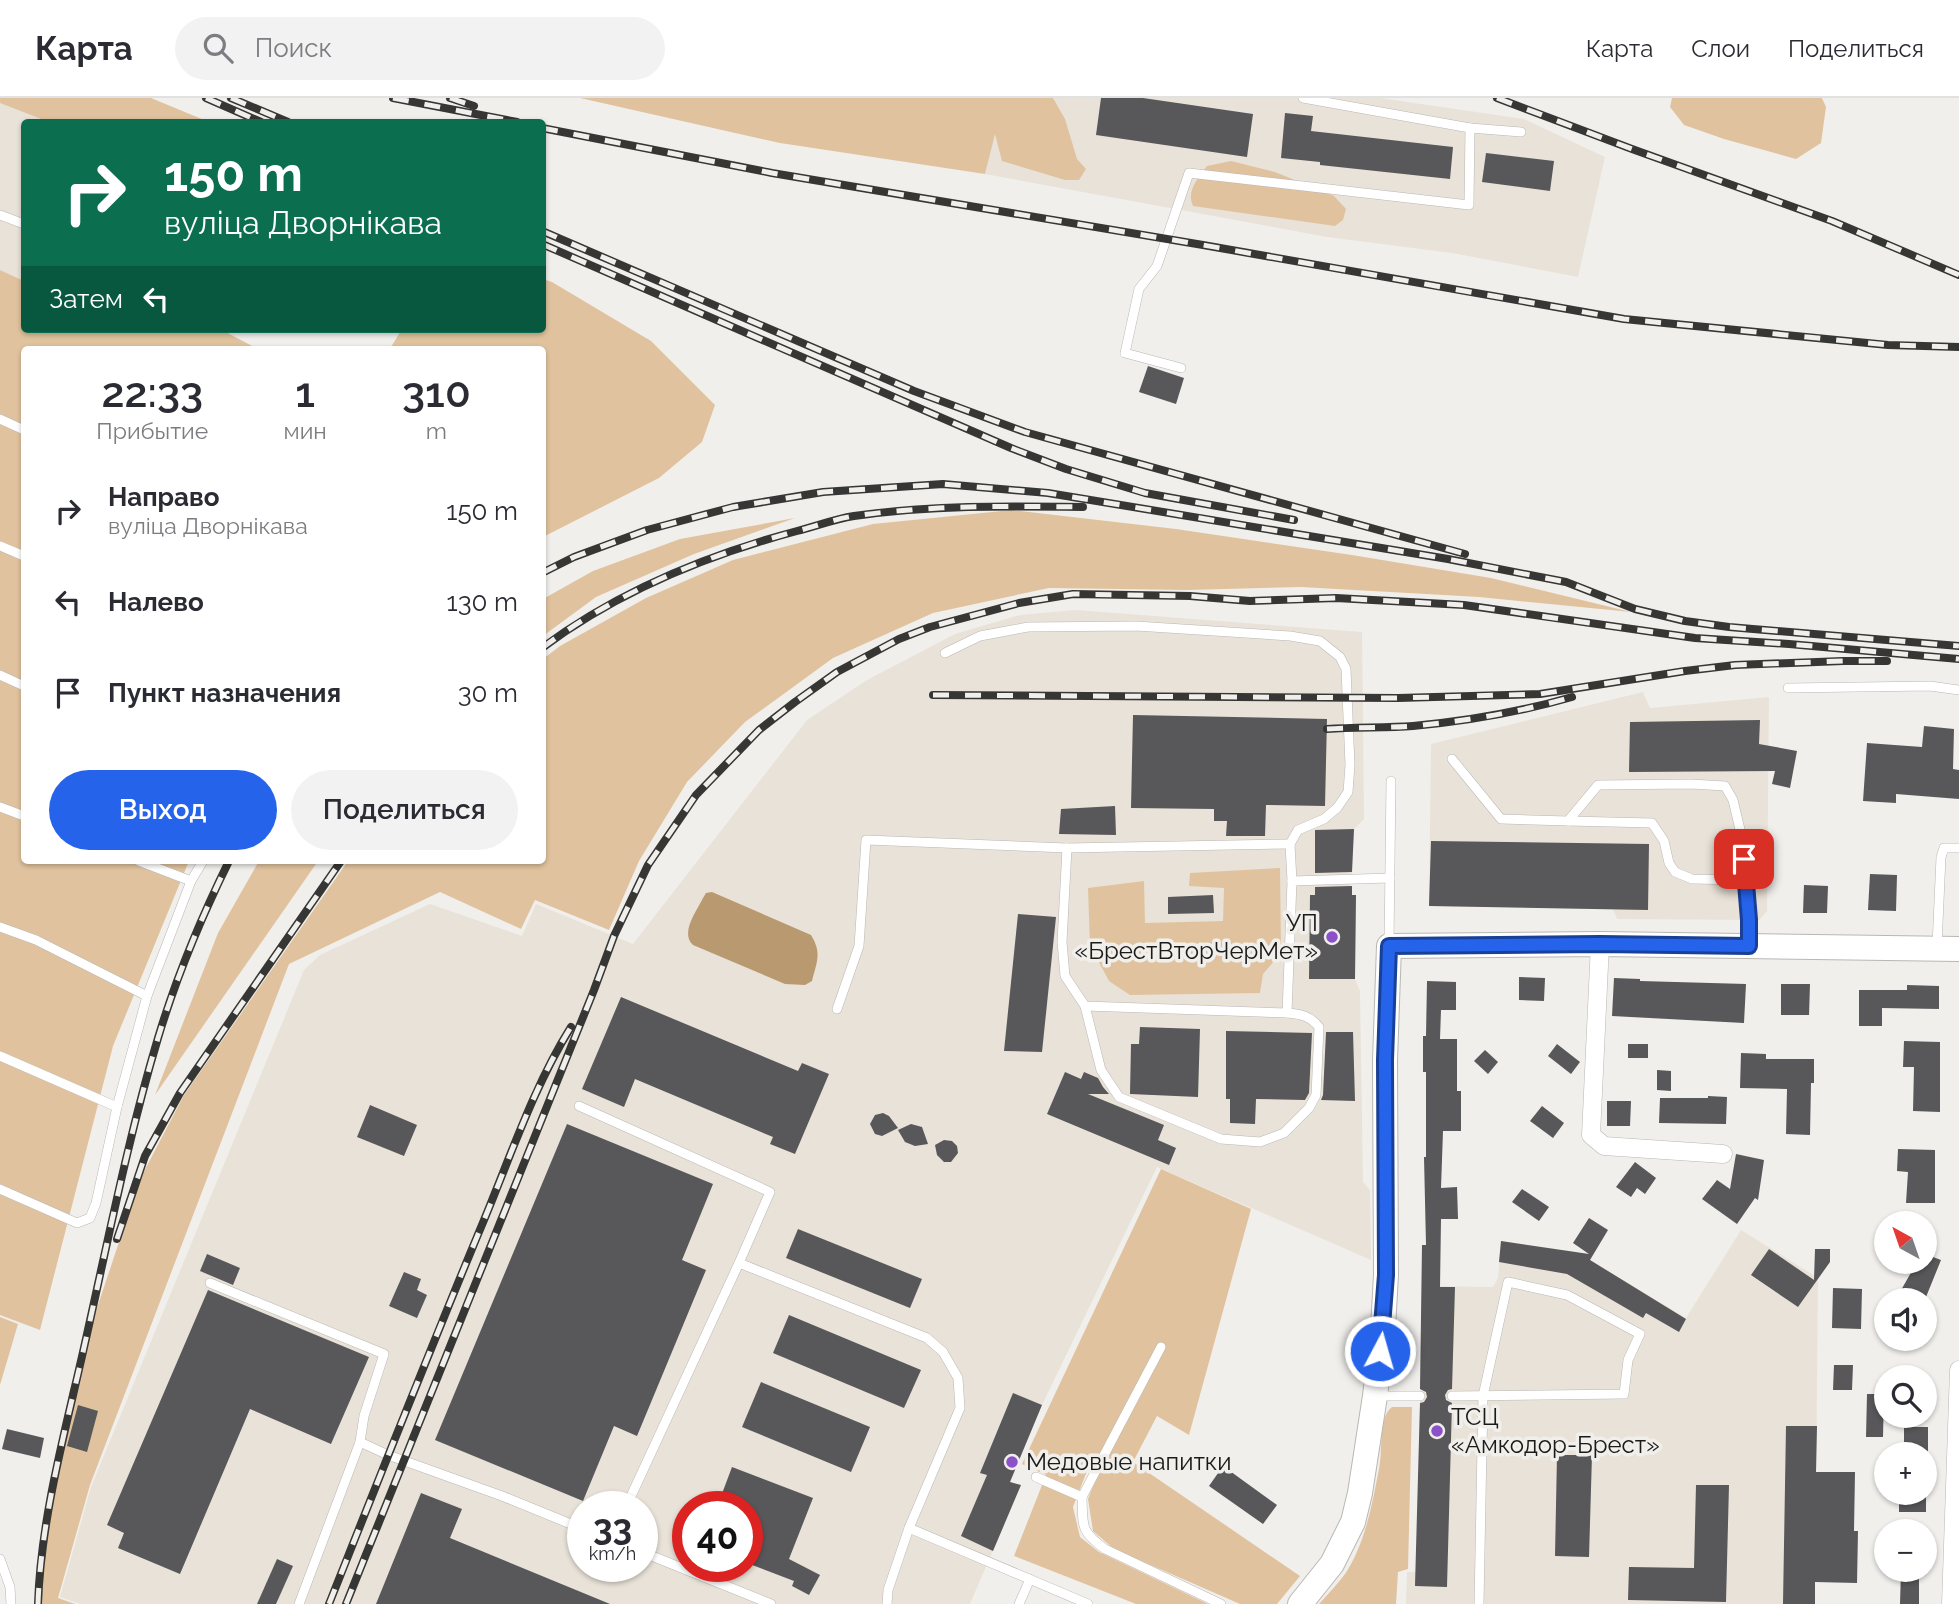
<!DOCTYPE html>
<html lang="ru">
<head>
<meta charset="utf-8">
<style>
	:root { --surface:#fff; --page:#f2f2f3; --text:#2b2b33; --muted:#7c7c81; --line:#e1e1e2; --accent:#2563eb }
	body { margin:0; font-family:Raleway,sans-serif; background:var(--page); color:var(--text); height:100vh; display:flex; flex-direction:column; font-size:26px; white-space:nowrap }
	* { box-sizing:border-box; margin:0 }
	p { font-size:23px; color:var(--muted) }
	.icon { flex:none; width:38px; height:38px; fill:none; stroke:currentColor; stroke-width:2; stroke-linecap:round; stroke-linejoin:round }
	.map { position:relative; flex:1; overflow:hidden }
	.panel { position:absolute; left:21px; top:248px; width:525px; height:518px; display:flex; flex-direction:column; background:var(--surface); border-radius:7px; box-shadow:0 2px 5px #0004 }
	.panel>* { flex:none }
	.banner { position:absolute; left:21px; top:21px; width:525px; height:214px; border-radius:7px; box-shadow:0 2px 5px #0004; background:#0b6e4f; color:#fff; overflow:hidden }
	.needle { width:46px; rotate:320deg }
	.controls { position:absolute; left:1874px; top:1113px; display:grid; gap:14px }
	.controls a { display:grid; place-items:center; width:63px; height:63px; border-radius:50%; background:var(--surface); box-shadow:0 2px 5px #0004; font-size:35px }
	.speed { position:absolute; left:567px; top:1393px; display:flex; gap:14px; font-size:35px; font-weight:700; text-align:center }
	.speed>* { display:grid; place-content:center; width:91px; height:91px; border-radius:50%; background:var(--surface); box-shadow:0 2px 5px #0004; line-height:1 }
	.speed small { font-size:18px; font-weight:400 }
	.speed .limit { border:10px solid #d22; background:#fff; color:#111 }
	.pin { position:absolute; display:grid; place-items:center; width:60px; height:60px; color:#fff; margin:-30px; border-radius:14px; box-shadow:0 4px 10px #0006 }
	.me { position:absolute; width:77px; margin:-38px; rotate:6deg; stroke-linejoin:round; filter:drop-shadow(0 0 5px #0008) }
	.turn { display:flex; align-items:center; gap:24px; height:147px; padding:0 28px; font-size:32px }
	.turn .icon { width:91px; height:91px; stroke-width:2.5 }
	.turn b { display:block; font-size:49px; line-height:60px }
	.then { display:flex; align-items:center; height:66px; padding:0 28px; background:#0003; gap:14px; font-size:26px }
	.eta { display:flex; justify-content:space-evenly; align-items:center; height:119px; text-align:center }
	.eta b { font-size:42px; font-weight:600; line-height:49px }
	.cta { display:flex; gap:14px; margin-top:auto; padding:14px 28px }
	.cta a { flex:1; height:80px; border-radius:42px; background:var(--accent); color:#fff; font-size:28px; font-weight:600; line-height:80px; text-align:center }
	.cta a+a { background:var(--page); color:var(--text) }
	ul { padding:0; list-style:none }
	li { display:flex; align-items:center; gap:21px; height:91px; padding:0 28px }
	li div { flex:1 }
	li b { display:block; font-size:26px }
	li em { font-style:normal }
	header { display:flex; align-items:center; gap:42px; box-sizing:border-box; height:98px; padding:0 35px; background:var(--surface); border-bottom:2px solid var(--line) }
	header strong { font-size:33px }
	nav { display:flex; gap:38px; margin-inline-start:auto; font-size:24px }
	.search { width:490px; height:63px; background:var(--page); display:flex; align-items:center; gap:18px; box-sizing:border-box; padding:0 24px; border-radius:38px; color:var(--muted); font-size:26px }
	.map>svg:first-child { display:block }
</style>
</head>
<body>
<header>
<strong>Карта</strong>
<div class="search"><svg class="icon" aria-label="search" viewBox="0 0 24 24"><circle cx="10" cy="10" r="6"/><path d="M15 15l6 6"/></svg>Поиск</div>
<nav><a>Карта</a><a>Слои</a><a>Поделиться</a></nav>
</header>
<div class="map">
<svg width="1959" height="1506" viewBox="0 0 1959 1506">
	<rect width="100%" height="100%" fill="#f1efec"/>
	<g fill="#e9e2d8" fill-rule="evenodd">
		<polygon points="1002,0 1380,0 1524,21 1605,59 1578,179 1452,155 1327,139 985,76"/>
		<polygon points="0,3 56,24 24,24 24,183 0,172"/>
		<path d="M1076,512L1362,534L1364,721L1354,731L1352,775L1349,797H1356L1355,881L1360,893L1363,1084L1370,1092L1371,1162L1157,1069L1042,1307L1010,1384L1021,1387L970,1506H80L60,1499L91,1389L304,872L320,857L430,806L522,838L536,806L633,846L807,622L867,582L955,536L1020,517ZM583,1409H642V1468H583ZM688,1409H747V1468H688Z"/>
		<polygon points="1643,594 1650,610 1769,599 1767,813 1759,822 1617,821 1613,811 1429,808 1431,646"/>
		<polygon points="1741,1132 1818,1180 1815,1506 1406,1506 1407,1474 1416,1474 1423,1188 1493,1189 1498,1180 1501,1143 1576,1154 1686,1220"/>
	</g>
	<g fill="#e0c39e">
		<polygon points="0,0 151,0 209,24 49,24 0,5"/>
		<polygon points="580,0 1053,0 1065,21 1077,61 1086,71 1079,82 1065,82 1002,63 995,36 985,76 780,45"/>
		<polygon points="1672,0 1822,0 1826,9 1821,45 1796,61 1724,41 1684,27 1670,9"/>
		<path d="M1231,63L1275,74L1334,98L1346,111L1343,122L1335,128L1193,108C1186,93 1198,80 1207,68Z"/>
		<polygon points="0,172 24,183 24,231 220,231 260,252 24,252 24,763 189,763 113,948 40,1232 0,1217"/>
		<polygon points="543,181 552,184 651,243 715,307 702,344 659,380 543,439 542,252 385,252 391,249 402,231 542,231"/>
		<polygon points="1012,412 1176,431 1352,457 1491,480 1631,514 1479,499 1301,489 1187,492 1049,490 933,515 833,560 745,624 687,684 639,763 609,832 535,802 521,831 440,794 289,866 90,1387 58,1500 75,1506 37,1506 56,1363 70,1291 140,1081 184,997 348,763 542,763 543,561 560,548 646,500 733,462 873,426"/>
		<polygon points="795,420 694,456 596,499 543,538 543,501 593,473 680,441"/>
		<polygon points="259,763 318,763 155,997 218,835"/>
		<polygon points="1280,770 1281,855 1263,876 1260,895 1130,897 1109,883 1090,848 1088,790 1144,783 1145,825 1223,823 1224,790 1189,788 1190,775"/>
		<polygon points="1161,1071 1251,1111 1189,1337 1157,1318 1133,1364 1300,1478 1277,1506 1240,1506 1114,1451 1093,1433 1088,1401 1097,1378 1087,1373 1073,1409 1080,1439 1099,1454 1208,1506 1136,1506 1014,1458 1046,1377 1022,1366"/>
		<polygon points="0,1219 18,1226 0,1287"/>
		<path d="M1392,1309H1412L1408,1471L1398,1474L1396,1506H1319C1328,1496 1339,1485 1347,1473C1366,1442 1372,1406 1379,1371C1383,1354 1378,1319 1392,1309Z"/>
	</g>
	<path fill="#b99970" d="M712,794L811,837C822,855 817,863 812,883L805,887L785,886L693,847C680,835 696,814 703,800L706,795Z"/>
	<g fill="#58575a">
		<polygon points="1101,0 1143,0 1253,16 1247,59 1096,37"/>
		<polygon points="1285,15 1313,18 1311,33 1453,49 1450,81 1320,67 1320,64 1281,60"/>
		<polygon points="1486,55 1554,63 1550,93 1482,84"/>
		<polygon points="1148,268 1184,280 1176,306 1139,294"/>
		<polygon points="1133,617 1327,621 1325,708 1266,707 1265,738 1226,738 1227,723 1214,723 1214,711 1131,710"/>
		<polygon points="1760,622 1759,646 1797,653 1790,690 1772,686 1775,673 1629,674 1630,624"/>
		<polygon points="1924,628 1954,631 1953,671 1959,672 1959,701 1896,696 1896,705 1863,703 1867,645 1922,649"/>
		<polygon points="1115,708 1116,737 1059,736 1061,711"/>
		<polygon points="1354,731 1352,774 1315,775 1315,732"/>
		<polygon points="1431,743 1649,746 1648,812 1429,808"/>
		<polygon points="1870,776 1897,777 1896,813 1868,812"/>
		<polygon points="1804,787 1828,788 1827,815 1803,815"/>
		<polygon points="1352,788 1352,797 1356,797 1355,881 1309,881 1310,797 1315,797 1315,789"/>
		<polygon points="1213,797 1214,815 1168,816 1168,799"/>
		<polygon points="1018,816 1056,819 1042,954 1004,953"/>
		<polygon points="1519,879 1545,880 1544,903 1519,902"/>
		<polygon points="1614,880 1640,881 1640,883 1746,886 1744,925 1612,918"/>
		<polygon points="1427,883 1456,884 1456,912 1441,912 1440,941 1457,941 1457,993 1461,993 1461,1033 1443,1033 1441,1090 1457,1089 1458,1121 1441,1121 1440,1189 1455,1189 1452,1291 1448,1292 1445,1297 1446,1302 1452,1305 1447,1489 1415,1488 1420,1305 1424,1304 1427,1299 1426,1294 1420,1291 1422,1147 1426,1147 1424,1059 1426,1059 1426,974 1423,974 1423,938 1426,938"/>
		<polygon points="1781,886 1810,886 1809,917 1781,917"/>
		<polygon points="1907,887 1939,888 1939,911 1882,910 1882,928 1859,928 1859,892 1907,892"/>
		<polygon points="621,899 798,973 802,965 829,976 795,1056 770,1046 773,1039 635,981 624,1009 582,991"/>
		<polygon points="1140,929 1200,931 1198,999 1130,996 1131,946 1139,946"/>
		<polygon points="1226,933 1312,935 1309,995 1305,1002 1256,1001 1255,1026 1230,1025 1230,1001 1226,1001"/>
		<polygon points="1326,934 1353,934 1355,1003 1321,1002 1323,997"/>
		<polygon points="1904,943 1940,944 1940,1014 1913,1013 1914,969 1903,969"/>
		<polygon points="1557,946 1580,964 1571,976 1548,958"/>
		<rect x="1628" y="946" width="20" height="14"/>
		<polygon points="1485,952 1498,964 1488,976 1474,963"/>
		<polygon points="1741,955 1766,956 1766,961 1814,961 1814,985 1811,985 1810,1037 1786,1036 1787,991 1740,990"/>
		<polygon points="1657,972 1671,973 1671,993 1657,992"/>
		<polygon points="1065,974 1081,981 1084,974 1098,980 1103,989 1109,996 1088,996 1164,1027 1158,1042 1176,1050 1169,1067 1047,1016"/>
		<polygon points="1708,998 1727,999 1726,1026 1659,1025 1660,1000 1708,1000"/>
		<polygon points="1607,1003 1631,1003 1630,1028 1607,1028"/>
		<polygon points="370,1007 417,1027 404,1058 357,1039"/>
		<polygon points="1542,1008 1564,1025 1553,1040 1530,1023"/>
		<polygon points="883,1015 889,1018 898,1030 882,1038 875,1036 870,1026 875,1017"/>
		<polygon points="567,1026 713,1086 682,1162 706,1172 637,1338 614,1328 583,1403 435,1342"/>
		<polygon points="911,1026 922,1029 928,1046 915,1048 905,1044 898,1032"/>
		<polygon points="944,1042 952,1043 957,1048 958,1055 951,1064 944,1064 937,1057 935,1047"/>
		<polygon points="1898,1051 1935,1052 1935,1105 1906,1105 1908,1074 1897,1073"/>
		<polygon points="1736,1056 1764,1062 1758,1102 1755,1100 1737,1126 1702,1101 1717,1082 1730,1091"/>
		<polygon points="1635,1064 1656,1080 1645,1096 1637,1090 1631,1099 1616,1089"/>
		<polygon points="1522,1091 1549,1109 1539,1123 1512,1104"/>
		<polygon points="1589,1120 1608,1132 1590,1162 1686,1221 1679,1234 1646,1215 1643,1220 1567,1176 1499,1164 1501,1143 1589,1156 1573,1145"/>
		<polygon points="798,1131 922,1181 910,1210 786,1160"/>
		<polygon points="1769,1151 1814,1182 1815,1151 1830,1151 1830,1164 1798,1209 1751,1177"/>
		<polygon points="207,1156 240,1170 233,1187 200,1173"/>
		<polygon points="1925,1156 1941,1162 1926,1199 1923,1202 1915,1202 1900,1194 1917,1164 1925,1164"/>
		<polygon points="404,1174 421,1181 417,1192 427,1197 417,1220 389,1208"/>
		<polygon points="1833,1190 1862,1191 1861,1231 1832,1230"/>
		<polygon points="208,1192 369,1259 331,1346 250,1311 180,1476 118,1450 124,1435 107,1427"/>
		<polygon points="789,1217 921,1272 904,1310 773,1255"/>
		<polygon points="1834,1267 1853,1267 1852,1292 1833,1292"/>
		<polygon points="761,1284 870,1329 851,1374 742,1329"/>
		<polygon points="1013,1295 1042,1307 1010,1384 1021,1387 993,1453 961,1438 987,1377 980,1375"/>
		<polygon points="1867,1296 1884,1296 1883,1339 1866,1339"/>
		<polygon points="78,1307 98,1313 87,1354 67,1348"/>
		<polygon points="1786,1328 1817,1328 1816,1374 1855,1374 1854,1433 1858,1433 1857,1485 1815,1484 1815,1506 1783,1506"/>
		<rect x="1904" y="1329" width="24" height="26"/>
		<polygon points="7,1331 44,1340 40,1360 2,1351"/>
		<polygon points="1557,1357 1592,1357 1589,1459 1555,1458"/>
		<polygon points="1223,1368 1277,1407 1263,1426 1209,1388"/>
		<polygon points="732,1369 813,1400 789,1461 820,1477 809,1497 792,1488 794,1483 747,1465 747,1409 717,1409"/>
		<polygon points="1696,1387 1729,1387 1726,1504 1628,1502 1629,1469 1694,1470"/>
		<polygon points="421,1395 462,1411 450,1440 610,1506 376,1506"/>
		<rect x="1899" y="1395" width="27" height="19"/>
		<polygon points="277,1461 293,1468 276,1506 257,1506"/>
		<polygon points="1901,1472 1919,1472 1919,1506 1900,1506"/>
	</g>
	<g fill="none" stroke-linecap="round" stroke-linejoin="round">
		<g stroke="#b9b7b4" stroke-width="10">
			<g id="lane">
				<polyline points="1303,0 1470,30"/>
				<polyline points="0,117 24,126"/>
				<polyline points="1181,270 1125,255 1139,191 1157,168 1189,75 1469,107 1470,30 1521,34"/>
				<polyline points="0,321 24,332"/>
				<polyline points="0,448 24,458"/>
				<polyline points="945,555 980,538 1028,529 1136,528 1290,538 1320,543 1340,559 1346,571 1350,667 1348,694 1337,710 1324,721 1298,732 1290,746 1292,783"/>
				<polyline points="0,577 24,588"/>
				<polyline points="1788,590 1930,588 1959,592"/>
				<polyline points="1452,661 1501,721 1568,723 1598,687 1691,686 1725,688 1733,702 1742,740 1749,822 1749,846"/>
				<polyline points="0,709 24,718"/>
				<polyline points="1568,723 1652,725 1664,743 1669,765 1675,774 1692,781 1746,782"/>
				<polyline points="1290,746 1067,750 1062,844 1065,878 1085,908 1287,915 1292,783 1390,780"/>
				<polyline points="139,763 191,783 203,763"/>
				<polyline points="0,829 36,842 147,898 191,783"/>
				<polyline points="1389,846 1391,683"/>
				<polyline points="1937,848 1941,759 1944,750 1959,750"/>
				<path d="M1085,908L1101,972L1119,999L1221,1041L1260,1044L1284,1035L1309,1010L1316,997L1319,929C1310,918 1301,916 1287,915"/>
				<polyline points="837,911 859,848 866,742 1067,750"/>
				<polyline points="0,958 117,1009 147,898"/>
				<polyline points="579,1008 770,1094 739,1165"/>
				<polyline points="0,1091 77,1125 90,1120 96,1105 117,1009"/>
				<polyline points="210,1185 384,1256 364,1318 360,1344 299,1506"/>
				<polyline points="1376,1298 1420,1298"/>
				<polyline points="1452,1298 1624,1296 1628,1262 1640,1236 1567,1197 1508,1184 1483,1298 1479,1506"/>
				<polyline points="360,1344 388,1357 502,1398 583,1431"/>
				<path d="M1036,1379L1082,1399C1083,1428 1080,1433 1105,1451L1221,1506"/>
				<polyline points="1082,1399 1161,1249"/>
				<polyline points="626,1409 739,1165 927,1240 943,1254 958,1280 960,1310 909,1430"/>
				<polyline points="642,1454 771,1506"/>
				<polyline points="0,1461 10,1489 11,1506"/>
				<polyline points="887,1506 888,1492 909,1430 1088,1506"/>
				<polyline points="1019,1506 1030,1481"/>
			</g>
		</g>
		<g stroke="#b9b7b4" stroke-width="19">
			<g id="street">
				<polyline points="1600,846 1591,1037 1604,1048 1723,1056"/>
				<polyline points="1951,1506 1959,1272"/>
			</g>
		</g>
		<g stroke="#b9b7b4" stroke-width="26">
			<polyline id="secondary" points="1300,1506 1332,1466 1353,1424 1360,1395 1375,1298 1383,1230 1386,1177 1385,963 1389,848 1600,846 1959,851"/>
		</g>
		<use href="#lane" stroke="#fff" stroke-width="9"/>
		<use href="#street" stroke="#fff" stroke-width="18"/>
		<use href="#secondary" stroke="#fff" stroke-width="24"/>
		<g stroke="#363634" stroke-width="8">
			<g id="rail">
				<polyline points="206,0 261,24"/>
				<polyline points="231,0 288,24"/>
				<polyline points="393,0 517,24"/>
				<polyline points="450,0 474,8"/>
				<polyline points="1497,0 1632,51 1832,123 1959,177"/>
				<polyline points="542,30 772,75 1203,147 1624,221 1888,247 1959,249"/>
				<polyline points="542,133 914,293 1025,334 1465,456"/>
				<polyline points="542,146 1011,350 1066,371 1145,395 1294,422"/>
				<polyline points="542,475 574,459 647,432 733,409 823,394 943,386 1048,395 1448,461 1566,484 1635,511 1685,523 1729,529 1959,548"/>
				<path d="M542,550C617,494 707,457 797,433C816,428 835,421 854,418C930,407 1006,408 1083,409"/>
				<polyline points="933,597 1398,600 1540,596 1685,573 1735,567 1843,563 1887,563"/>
				<path d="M1327,631C1356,629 1385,630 1413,628C1467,623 1520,614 1572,599"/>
				<polyline points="117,1141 145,1058 180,995 341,763"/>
				<path d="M38,1506C41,1418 66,1331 85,1245C108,1143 128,1040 158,940C176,880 201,820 229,763"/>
				<path d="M329,1506C380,1378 431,1249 484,1122C511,1057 534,988 571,929"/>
				<polyline points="346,1506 594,892 614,838 648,767 696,697 759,632 795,604 837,574 899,541 930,529 1019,505 1073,496 1190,498 1250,503 1336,500 1464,507 1695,540 1789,546 1959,561"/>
			</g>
		</g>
		<use href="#rail" stroke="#f1efec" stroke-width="5" stroke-dasharray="16" stroke-linecap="butt"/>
	</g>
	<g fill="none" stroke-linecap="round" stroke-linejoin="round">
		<g stroke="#184099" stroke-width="18">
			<polyline id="route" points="1380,1253 1386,1177 1385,962 1389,848 1600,846 1749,848 1749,822 1744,761"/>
		</g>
		<use href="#route" stroke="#2563eb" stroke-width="12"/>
	</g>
	<g fill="#8b51c8" stroke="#f1efec" stroke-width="2.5">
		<circle cx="1332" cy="839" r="7"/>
		<circle cx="1437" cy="1333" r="7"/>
		<circle cx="1012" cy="1364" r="7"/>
	</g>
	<g text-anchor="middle" stroke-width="7" stroke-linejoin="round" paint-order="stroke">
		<g font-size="24" fill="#1a1a19" stroke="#f1efec" text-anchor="start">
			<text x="1318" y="833" text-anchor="end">УП<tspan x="1318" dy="28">«БрестВторЧерМет»</tspan></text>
			<text x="1451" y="1327">ТСЦ<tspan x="1451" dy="28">«Амкодор-Брест»</tspan></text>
			<text x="1026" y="1372">Медовые напитки</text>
		</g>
	</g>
</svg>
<div class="controls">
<a><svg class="needle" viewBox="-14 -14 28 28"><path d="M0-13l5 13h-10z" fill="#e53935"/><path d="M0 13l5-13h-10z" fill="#7c7c81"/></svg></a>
<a><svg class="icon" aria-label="sound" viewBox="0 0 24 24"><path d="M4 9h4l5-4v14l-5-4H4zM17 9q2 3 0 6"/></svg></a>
<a><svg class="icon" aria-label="search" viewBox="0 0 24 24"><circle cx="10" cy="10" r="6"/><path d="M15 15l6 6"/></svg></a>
<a>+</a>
<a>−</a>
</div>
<div class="speed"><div>33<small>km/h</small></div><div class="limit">40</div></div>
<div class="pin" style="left:1744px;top:761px;background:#d93025"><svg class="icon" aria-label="arrive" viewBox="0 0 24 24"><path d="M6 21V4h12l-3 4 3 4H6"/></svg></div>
<svg class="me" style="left:1380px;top:1253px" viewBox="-20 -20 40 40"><circle r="17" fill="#2563eb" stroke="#fff" stroke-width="3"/><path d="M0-11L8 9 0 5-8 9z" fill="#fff"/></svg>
<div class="banner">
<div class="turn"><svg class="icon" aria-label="right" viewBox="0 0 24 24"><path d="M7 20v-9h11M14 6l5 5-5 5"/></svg><div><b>150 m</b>вуліца Дворнікава</div></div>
<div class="then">Затем<svg class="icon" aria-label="left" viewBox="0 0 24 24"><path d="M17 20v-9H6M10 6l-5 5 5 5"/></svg></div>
</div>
<section class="panel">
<div class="eta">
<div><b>22:33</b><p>Прибытие</p></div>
<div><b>1</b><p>мин</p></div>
<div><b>310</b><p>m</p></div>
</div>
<ul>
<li><svg class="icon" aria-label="right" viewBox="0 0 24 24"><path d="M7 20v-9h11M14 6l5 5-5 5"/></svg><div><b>Направо</b><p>вуліца Дворнікава</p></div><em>150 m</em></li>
<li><svg class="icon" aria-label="left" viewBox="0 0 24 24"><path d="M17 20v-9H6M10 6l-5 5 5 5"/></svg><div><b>Налево</b></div><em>130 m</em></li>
<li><svg class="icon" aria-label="arrive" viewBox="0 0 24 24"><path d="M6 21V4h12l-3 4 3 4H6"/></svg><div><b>Пункт назначения</b></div><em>30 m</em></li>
</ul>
<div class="cta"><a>Выход</a><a>Поделиться</a></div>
</section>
</div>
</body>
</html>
